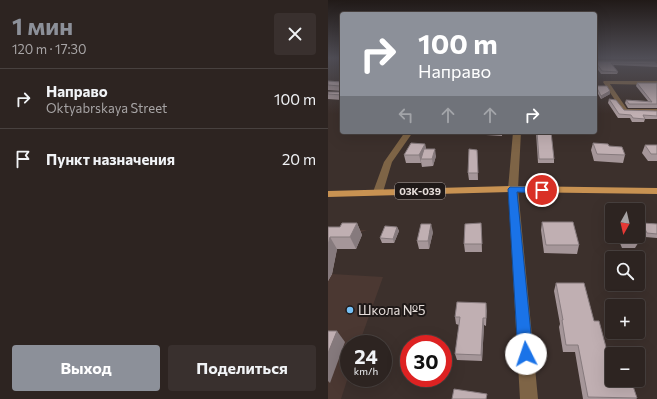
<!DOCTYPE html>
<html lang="ru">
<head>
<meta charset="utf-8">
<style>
	:root { --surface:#2d2421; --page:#39302e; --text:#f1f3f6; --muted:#a7a4a5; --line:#48413f; --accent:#8c9099 }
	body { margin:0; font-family:Commissioner,sans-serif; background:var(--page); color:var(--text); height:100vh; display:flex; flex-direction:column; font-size:15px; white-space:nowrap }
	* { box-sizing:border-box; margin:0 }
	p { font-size:13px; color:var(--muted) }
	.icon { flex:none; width:22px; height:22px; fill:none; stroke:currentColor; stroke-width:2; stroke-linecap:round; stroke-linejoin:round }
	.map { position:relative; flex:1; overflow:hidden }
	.panel { display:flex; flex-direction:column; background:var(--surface); width:328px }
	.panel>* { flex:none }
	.top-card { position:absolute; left:12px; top:12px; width:257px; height:122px; border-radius:4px; box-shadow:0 4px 16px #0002,0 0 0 1px var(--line); background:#8c9099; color:#fff; overflow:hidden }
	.needle { width:26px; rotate:188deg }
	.controls { position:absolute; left:277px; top:203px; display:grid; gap:8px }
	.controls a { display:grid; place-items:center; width:40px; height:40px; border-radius:4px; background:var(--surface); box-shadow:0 4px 16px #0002,0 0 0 1px var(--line); font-size:20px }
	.speed { position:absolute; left:12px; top:335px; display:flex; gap:8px; font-size:20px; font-weight:700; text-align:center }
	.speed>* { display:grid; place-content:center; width:52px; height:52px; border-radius:50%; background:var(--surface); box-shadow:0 4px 16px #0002,0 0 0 1px var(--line); line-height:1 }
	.speed small { font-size:10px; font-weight:400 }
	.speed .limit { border:6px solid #d22; background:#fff; color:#111 }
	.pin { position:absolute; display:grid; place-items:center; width:34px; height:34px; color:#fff; margin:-17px; border:2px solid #fff; border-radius:50%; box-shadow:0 1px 4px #0007 }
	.me { position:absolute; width:44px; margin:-22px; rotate:356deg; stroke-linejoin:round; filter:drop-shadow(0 0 3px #0008) }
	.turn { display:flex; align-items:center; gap:14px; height:84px; padding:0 12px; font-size:18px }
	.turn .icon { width:52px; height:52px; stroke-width:2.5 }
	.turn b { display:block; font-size:28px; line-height:34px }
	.lanes { display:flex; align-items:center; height:38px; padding:0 12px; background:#0003; justify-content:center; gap:20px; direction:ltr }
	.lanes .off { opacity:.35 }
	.round { display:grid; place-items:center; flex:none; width:42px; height:42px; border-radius:4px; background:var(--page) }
	.overview { display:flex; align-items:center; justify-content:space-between; height:68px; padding:0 12px }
	h1 { font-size:24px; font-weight:700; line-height:30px; color:var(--accent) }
	.cta { display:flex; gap:8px; margin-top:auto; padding:8px 12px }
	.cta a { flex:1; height:46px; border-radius:4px; background:var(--accent); color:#fff; font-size:16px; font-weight:700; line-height:46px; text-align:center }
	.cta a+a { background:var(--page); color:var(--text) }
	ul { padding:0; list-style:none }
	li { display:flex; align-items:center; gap:12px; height:60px; padding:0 12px; border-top:1px solid var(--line) }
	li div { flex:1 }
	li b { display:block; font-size:15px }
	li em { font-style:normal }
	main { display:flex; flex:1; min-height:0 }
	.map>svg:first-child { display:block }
</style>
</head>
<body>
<main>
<section class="panel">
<div class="overview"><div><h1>1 мин</h1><p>120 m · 17:30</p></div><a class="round"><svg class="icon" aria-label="close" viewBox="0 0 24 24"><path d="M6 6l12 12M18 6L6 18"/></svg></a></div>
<ul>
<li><svg class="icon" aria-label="right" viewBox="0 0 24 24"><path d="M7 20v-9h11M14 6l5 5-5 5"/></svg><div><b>Направо</b><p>Oktyabrskaya Street</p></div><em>100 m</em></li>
<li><svg class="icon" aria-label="arrive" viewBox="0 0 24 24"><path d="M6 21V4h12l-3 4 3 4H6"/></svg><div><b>Пункт назначения</b></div><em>20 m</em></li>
</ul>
<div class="cta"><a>Выход</a><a>Поделиться</a></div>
</section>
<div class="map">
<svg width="329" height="399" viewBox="0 0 329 399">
	<rect width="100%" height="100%" fill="#3c302c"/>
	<polygon fill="#4b3832" points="0,230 39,230 14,239 9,249 1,258 6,261 4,274 55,277 31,344 21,344 21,374 13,399 0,399"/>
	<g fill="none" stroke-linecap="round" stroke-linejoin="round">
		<g fill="#7e6446" fill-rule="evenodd">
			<polygon points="267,60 329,61 329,63 267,62"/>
			<polygon points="276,81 329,81 329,85 282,84 299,109 329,109 329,113 295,112 275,82"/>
			<polygon points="77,132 85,132 64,162 55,192 53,194 47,194 45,192 56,162"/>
			<polygon points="185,132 193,132 190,189 210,399 192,399 180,189"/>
		</g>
		<polygon fill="#c89252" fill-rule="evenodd" points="185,186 329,188 329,194 185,192 0,197 0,191"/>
	</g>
	<g fill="#a59699">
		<polygon points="267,58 322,58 321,59"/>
		<polygon points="267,60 268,61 329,63 329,67 285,65 290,72 289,74 273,74 268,67 267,67"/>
		<polygon points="0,81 14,82 14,100 0,99 0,92 12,92 14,91 0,90"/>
		<polygon points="309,83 329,83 329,108 300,108 297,103 298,100 320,101 308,86"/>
		<polygon points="268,86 282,94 273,99 267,89"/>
		<polygon points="281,99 296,110 329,111 329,119 317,119 316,122 304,122 302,118 290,118 280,103"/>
		<polygon points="158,132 174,132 174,136 158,135"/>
		<polygon points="208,132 226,159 226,163 210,163"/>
		<polygon points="265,143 281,146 297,155 295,163 266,161 263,150"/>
		<polygon points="97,144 98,149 108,156 105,166 94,167 93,162 93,163 78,163 76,155"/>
		<polygon points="317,145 329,146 329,161 320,161 314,153"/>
		<polygon points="149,150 150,180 141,180 140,173"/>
		<polygon points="214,222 251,245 249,254 216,253 213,230"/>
		<polygon points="29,223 34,235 28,249 9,249 4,274 0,281 0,227 12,227"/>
		<polygon points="153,223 154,252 137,252 136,244"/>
		<polygon points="314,223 329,224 329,238 317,237 312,227"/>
		<polygon points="69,227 71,231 66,243 54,243 52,238"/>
		<polygon points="105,232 101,249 91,249 89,241"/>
		<polygon points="289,236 309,236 312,240 307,248 294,248"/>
		<polygon points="228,283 266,321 282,362 309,398 308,399 255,399 247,352 235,352 231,327 232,324 226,291"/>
		<polygon points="158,303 158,326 156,325 154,361 129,360 127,354 131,325 128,324 127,317"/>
	</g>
	<g fill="#867a7d">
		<polygon points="282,91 282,94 273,99 273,96"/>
		<polygon points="97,144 98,151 93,159 93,163 91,155"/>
		<polygon points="107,149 108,156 105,166 104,159"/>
		<polygon points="29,223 34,235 28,249 22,237"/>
		<polygon points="103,224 105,232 101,249 100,241"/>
		<polygon points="69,227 71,231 66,243 65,239"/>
		<polygon points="2,237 9,249 4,274 0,281 0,245"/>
		<polygon points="158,303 159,311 158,326"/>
		<polygon points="155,318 156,325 154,361 153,355"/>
		<polygon points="9,331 17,342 2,383 0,381 0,353"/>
	</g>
	<g fill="#c0afb2" stroke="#867a7d">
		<polygon points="267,60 268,61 327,62 329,64 296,63 283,63 290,72 274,71 269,64 267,64"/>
		<polygon points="0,81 14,82 14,95 0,94 0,92 12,92 14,91 12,86 0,85"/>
		<polygon points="309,83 329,83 329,104 301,104 298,100 324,102"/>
		<polygon points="268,86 279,86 282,91 273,96"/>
		<polygon points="281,99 288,100 296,110 329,111 329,116 315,115 317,119 305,118 303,115 291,114"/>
		<polygon points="209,132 223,132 226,159 211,159"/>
		<polygon points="83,143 97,144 91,155 76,155"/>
		<polygon points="265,143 280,144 281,146 294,147 297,155 269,154"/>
		<polygon points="317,145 329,145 329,154 323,154"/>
		<polygon points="96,149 107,149 104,159 93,159"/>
		<polygon points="141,149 149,150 150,173 140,173"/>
		<polygon points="214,222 245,222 251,245 218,245"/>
		<polygon points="14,223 29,223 22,237 2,237 0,245 0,227 12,227"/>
		<polygon points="153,223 154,244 136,244 137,224"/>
		<polygon points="314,223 329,224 329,234 319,233"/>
		<polygon points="93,224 103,224 100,241 89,241"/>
		<polygon points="57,226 69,227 65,239 52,238"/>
		<polygon points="296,236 309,236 312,240 298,240"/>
		<polygon points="228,283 256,283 266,321 271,321 282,362 284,362 284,380 303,380 309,398 260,397 250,345 238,345 234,320 235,320"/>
		<polygon points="129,302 158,303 158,318 155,318 153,355 127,354 132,317 127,317"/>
		<polygon points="0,331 9,331 0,353"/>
		<polygon points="126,389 159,394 158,399 124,399"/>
	</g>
	<linearGradient id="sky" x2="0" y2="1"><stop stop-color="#211a18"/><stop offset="0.51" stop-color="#504e56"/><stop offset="1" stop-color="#504e56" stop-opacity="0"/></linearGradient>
	<rect width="329" height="114" fill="url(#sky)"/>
	<polygon fill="#1a73e8" stroke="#114b97" points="182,187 214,187 218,190 214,193 189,192 205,354 203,359 198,361 192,359 190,354 180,189"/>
	<circle fill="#75c0f6" stroke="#1f1918" stroke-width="1.5" cx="22" cy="310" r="4"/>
	<g text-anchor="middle" stroke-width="4" stroke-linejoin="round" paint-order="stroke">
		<rect fill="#1f1918" stroke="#aaa3a0" stroke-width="1" x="67" y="183" width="50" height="16" rx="3"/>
		<g font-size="10" font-weight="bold" fill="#e6dedb">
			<text x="92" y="195">03К-039</text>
		</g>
		<g font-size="13" fill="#e6dedb" stroke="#1f1918" text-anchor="start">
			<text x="30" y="315">Школа №5</text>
		</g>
	</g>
</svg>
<div class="controls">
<a><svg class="needle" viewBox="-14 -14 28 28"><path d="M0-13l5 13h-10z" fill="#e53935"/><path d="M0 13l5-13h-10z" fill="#a7a4a5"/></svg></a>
<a><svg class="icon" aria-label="search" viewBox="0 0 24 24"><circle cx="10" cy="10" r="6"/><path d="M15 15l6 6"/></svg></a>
<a>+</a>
<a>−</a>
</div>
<div class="speed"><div>24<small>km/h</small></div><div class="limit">30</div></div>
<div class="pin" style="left:214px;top:190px;background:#d93025"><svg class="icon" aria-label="arrive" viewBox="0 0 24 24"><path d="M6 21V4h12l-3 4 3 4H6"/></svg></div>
<svg class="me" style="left:198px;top:354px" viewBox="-20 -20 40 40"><circle r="19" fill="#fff"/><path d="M0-13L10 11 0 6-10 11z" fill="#1a73e8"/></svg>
<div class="top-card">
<div class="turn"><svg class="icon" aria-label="right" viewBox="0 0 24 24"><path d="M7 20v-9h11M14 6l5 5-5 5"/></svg><div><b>100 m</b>Направо</div></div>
<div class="lanes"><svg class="icon off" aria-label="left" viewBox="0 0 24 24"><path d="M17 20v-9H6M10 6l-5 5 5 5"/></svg><svg class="icon off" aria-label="ahead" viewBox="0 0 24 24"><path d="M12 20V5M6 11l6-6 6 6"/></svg><svg class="icon off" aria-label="ahead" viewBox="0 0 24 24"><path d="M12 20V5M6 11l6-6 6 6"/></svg><svg class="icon" aria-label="right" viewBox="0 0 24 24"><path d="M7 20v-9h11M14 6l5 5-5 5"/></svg></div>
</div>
</div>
</main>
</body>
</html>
